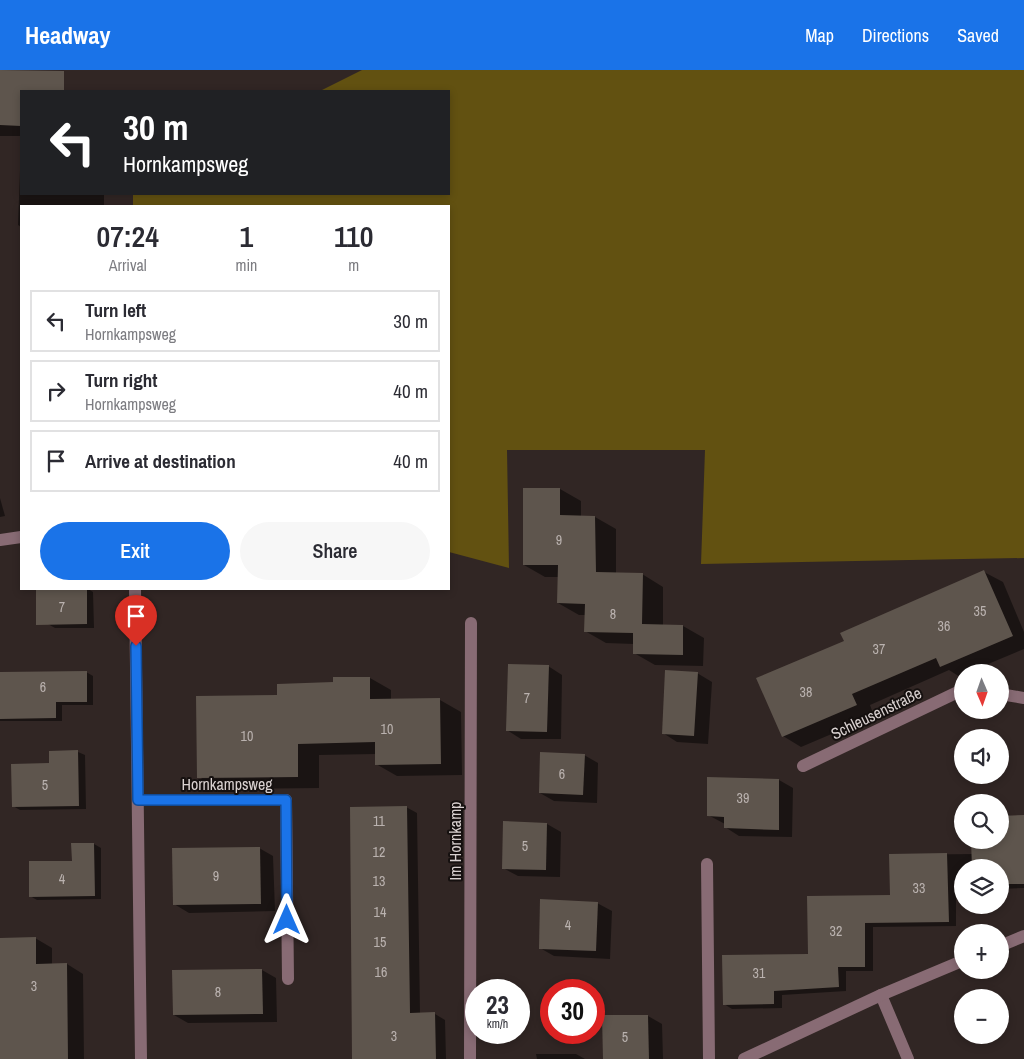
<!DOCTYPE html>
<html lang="en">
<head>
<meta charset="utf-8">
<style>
	:root { --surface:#fff; --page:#f7f7f7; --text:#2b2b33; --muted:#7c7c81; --line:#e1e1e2; --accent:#1a73e8 }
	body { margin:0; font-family:"Archivo Narrow",sans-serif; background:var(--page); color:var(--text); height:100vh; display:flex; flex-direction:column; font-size:19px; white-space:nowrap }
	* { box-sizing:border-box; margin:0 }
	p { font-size:16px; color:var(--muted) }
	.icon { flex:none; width:28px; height:28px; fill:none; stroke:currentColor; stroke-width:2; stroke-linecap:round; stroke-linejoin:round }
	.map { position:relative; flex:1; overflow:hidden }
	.details { position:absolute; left:20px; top:135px; width:430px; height:385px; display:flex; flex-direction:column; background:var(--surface); border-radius:0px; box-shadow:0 2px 8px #0003 }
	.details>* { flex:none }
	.hud { position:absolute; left:20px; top:20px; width:430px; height:105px; border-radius:0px; box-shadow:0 2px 8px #0003; background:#202124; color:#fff; overflow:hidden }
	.needle { width:32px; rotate:178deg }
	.fabs { position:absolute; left:954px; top:594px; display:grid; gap:10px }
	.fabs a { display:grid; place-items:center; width:55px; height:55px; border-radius:50%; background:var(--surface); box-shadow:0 2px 8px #0003; font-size:25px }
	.speed { position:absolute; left:465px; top:909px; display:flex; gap:10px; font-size:25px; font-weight:700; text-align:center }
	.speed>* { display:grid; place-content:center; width:65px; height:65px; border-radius:50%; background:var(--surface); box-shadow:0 2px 8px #0003; line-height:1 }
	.speed small { font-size:12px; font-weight:400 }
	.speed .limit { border:8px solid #d22; background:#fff; color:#111 }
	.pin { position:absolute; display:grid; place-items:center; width:42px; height:42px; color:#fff; margin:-51px -21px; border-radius:50% 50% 50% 0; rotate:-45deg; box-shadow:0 0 5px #0007 }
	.pin .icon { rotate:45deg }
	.me { position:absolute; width:55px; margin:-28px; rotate:0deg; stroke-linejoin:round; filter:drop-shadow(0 0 4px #0008) }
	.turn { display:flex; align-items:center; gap:18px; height:105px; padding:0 20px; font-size:22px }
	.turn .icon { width:65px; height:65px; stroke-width:2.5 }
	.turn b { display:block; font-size:35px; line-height:42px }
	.eta { display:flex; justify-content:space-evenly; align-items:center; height:85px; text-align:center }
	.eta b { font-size:30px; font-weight:600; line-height:35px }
	.cta { display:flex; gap:10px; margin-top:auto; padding:10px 20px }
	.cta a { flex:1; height:58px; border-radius:30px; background:var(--accent); color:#fff; font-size:20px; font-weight:600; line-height:58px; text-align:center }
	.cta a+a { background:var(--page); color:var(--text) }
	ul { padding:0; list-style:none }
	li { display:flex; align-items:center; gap:15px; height:62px; margin:0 10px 8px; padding:0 10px; border:2px solid var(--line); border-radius:0px }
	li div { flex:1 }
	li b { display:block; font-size:19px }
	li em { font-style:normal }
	header { display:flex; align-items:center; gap:30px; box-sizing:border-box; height:70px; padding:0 25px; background:var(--accent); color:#fff }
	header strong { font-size:24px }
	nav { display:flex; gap:28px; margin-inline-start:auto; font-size:18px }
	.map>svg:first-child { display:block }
</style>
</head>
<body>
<header>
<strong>Headway</strong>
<nav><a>Map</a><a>Directions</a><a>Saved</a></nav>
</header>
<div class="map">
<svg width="1024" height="989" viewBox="0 0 1024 989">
	<rect width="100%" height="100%" fill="#312624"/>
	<polygon fill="#625111" points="362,0 1024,0 1024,488 701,494 705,380 507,380 509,498 449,482 449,136 133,136 133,124 449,124 449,21 320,21"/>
	<g fill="#0007">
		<polygon points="0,1 60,14 60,21 21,21 21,66 0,66"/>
		<polygon points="20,101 21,124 104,124 104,136 21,136 21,157 18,155"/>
		<polygon points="560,419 581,431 581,447 595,447 616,459 616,504 642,504 663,517 663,556 683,556 704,568 703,596 655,595 634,583 634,574 606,573 585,561 586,545 579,545 558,533 559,507 545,507 524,495"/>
		<polygon points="0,428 5,446 0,447"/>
		<polygon points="984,502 1003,512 1024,562 1024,579 969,602 962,602 960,607 949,600 870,635 874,646 801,677 783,666 845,571"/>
		<polygon points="45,519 88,519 93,522 94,558 55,558 48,554"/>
		<polygon points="548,596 562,605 561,669 521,669 507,660"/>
		<polygon points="86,602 93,606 93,635 62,635 62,651 0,651 0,603"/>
		<polygon points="697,603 712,612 708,674 677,672 663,663"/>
		<polygon points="370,608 391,620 391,630 440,630 461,642 462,705 397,706 376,694 376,684 319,685 319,718 220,719 199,707 278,626 334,613"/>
		<polygon points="50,682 78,682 85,685 86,739 20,740 13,736 51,695"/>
		<polygon points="584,685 598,693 597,733 554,731 540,723"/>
		<polygon points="779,710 793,718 792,767 739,766 725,757 725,754 708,745"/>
		<polygon points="406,737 417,743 420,944 435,944 445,950 446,989 353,989"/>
		<polygon points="1000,747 1024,747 1024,818 1000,819 1000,798 962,798 962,819 956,819 956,856 873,857 873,901 846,901 846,921 782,925 782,938 732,939 724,934 810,885 891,826 890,785 973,784 972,770 1000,770"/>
		<polygon points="547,754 561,762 560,807 518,806 503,798"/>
		<polygon points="94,774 101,778 101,829 37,830 30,826"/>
		<polygon points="259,778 273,786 275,841 189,843 174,834"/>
		<polygon points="597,833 612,841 610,889 554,886 540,878"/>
		<polygon points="35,868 52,878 52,895 67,894 83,904 84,989 0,989 0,869"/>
		<polygon points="262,900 276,908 277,952 188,953 174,945 173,901"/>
		<polygon points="648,946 662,954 663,989 604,989"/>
		<polygon points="536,984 576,984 585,989 537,989"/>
	</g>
	<g fill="#5e554d">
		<polygon points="0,0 64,1 64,21 21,21 21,56 0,55"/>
		<polygon points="523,418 560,418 560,445 595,446 596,502 643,503 642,554 683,555 683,585 633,584 633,563 584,562 585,534 557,533 558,495 523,495"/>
		<polygon points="984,500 1013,566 940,597 936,588 852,624 857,635 782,667 756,608 844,571 840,563"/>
		<polygon points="36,519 87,519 87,554 36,555"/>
		<polygon points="508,594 549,595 547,662 506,661"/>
		<polygon points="665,600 698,602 694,666 662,664"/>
		<polygon points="87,601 87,632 56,632 56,648 0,649 0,602"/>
		<polygon points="333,607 370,607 370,629 440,628 441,694 375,695 375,672 298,674 298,707 197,708 196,626 277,625 277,614 333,612"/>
		<polygon points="78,680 79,736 12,737 11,694 49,693 49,681"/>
		<polygon points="540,682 585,684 583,725 539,723"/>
		<polygon points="707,707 779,709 779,760 724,758 724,747 707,746"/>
		<polygon points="407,736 410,943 435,942 436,989 352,989 350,737"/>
		<polygon points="1024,745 1024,814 1000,814 1000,798 972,798 971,770 1000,770 1000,746"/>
		<polygon points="503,751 547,753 546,800 502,799"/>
		<polygon points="71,773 94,773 95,826 29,827 29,791 72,791"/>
		<polygon points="260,777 261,834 173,835 172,778"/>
		<polygon points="947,783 949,852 865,853 865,897 838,897 839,917 774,921 774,934 723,935 722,885 808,884 807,826 890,825 889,784"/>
		<polygon points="540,829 598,832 596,881 539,879"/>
		<polygon points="36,867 36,894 67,893 68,989 0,989 0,868"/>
		<polygon points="262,899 263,944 173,945 172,900"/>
		<polygon points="602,945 648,945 649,989 603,989"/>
	</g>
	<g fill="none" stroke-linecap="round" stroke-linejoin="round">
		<g stroke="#886b74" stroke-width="12">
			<polyline points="0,470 21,467"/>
			<polyline points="135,519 141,989"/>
			<polyline points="1000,624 1024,628"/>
			<polyline points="803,696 962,620"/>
			<polyline points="138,730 286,730 288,909"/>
			<polyline points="707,794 709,989"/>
			<polyline points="1000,876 1024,866"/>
			<polyline points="881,925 908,989"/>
			<polyline points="470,989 471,553"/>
			<polyline points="744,989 881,925 962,891"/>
		</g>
	</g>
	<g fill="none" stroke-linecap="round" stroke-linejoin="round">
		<g stroke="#114b97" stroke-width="12">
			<polyline id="route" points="136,576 138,730 286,730 287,850"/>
		</g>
		<use href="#route" stroke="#1a73e8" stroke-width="9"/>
	</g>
	<g text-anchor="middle" stroke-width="4" stroke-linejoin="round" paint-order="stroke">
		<g font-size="14" fill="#bab2af">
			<text x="559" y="475">9</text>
			<text x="62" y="542">7</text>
			<text x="980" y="546">35</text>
			<text x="613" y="549">8</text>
			<text x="944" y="561">36</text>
			<text x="879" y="584">37</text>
			<text x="43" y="622">6</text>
			<text x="806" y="627">38</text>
			<text x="527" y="633">7</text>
			<text x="387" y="664">10</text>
			<text x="247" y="671">10</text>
			<text x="562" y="709">6</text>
			<text x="45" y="720">5</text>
			<text x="743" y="733">39</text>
			<text x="379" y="756">11</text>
			<text x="525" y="781">5</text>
			<text x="379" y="787">12</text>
			<text x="216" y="811">9</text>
			<text x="62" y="814">4</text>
			<text x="379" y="816">13</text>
			<text x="919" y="823">33</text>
			<text x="380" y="847">14</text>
			<text x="568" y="860">4</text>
			<text x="836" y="866">32</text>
			<text x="380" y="877">15</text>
			<text x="381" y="907">16</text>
			<text x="759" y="908">31</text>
			<text x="34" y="921">3</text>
			<text x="218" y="927">8</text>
			<text x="394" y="971">3</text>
			<text x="625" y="972">5</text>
		</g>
		<g font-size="16" fill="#d9d1d0" stroke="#15100f">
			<text transform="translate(876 643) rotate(-26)" y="6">Schleusenstraße</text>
			<text x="227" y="720">Hornkampsweg</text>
			<text transform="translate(455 771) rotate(-90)" y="6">Im Hornkamp</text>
		</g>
	</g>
</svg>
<div class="fabs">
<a><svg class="needle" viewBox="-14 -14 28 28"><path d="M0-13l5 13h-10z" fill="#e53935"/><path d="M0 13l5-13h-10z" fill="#7c7c81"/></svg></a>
<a><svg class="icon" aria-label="sound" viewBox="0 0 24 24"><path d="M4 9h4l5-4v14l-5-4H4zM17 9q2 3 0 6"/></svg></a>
<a><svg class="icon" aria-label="search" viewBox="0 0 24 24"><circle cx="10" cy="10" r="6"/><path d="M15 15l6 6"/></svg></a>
<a><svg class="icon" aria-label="layers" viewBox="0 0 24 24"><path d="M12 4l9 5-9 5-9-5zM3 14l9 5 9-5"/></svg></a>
<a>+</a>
<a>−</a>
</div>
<div class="speed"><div>23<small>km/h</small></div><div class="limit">30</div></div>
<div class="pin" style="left:136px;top:576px;background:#d93025"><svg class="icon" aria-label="arrive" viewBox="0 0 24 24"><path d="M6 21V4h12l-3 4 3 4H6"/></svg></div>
<svg class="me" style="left:287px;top:850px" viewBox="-20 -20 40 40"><path d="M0-17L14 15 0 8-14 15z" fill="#1a73e8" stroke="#fff" stroke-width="4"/></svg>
<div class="hud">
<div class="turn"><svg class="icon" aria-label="left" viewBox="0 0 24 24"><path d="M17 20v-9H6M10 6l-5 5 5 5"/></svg><div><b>30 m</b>Hornkampsweg</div></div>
</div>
<section class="details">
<div class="eta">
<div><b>07:24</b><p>Arrival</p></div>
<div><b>1</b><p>min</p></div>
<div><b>110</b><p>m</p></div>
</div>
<ul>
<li><svg class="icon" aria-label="left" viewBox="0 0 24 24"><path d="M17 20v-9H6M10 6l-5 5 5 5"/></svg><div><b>Turn left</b><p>Hornkampsweg</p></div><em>30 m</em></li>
<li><svg class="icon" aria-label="right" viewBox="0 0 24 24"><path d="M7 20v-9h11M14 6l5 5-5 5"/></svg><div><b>Turn right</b><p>Hornkampsweg</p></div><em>40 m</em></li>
<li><svg class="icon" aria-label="arrive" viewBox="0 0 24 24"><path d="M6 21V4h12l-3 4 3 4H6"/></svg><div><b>Arrive at destination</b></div><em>40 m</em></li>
</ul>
<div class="cta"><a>Exit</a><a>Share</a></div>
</section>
</div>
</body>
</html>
